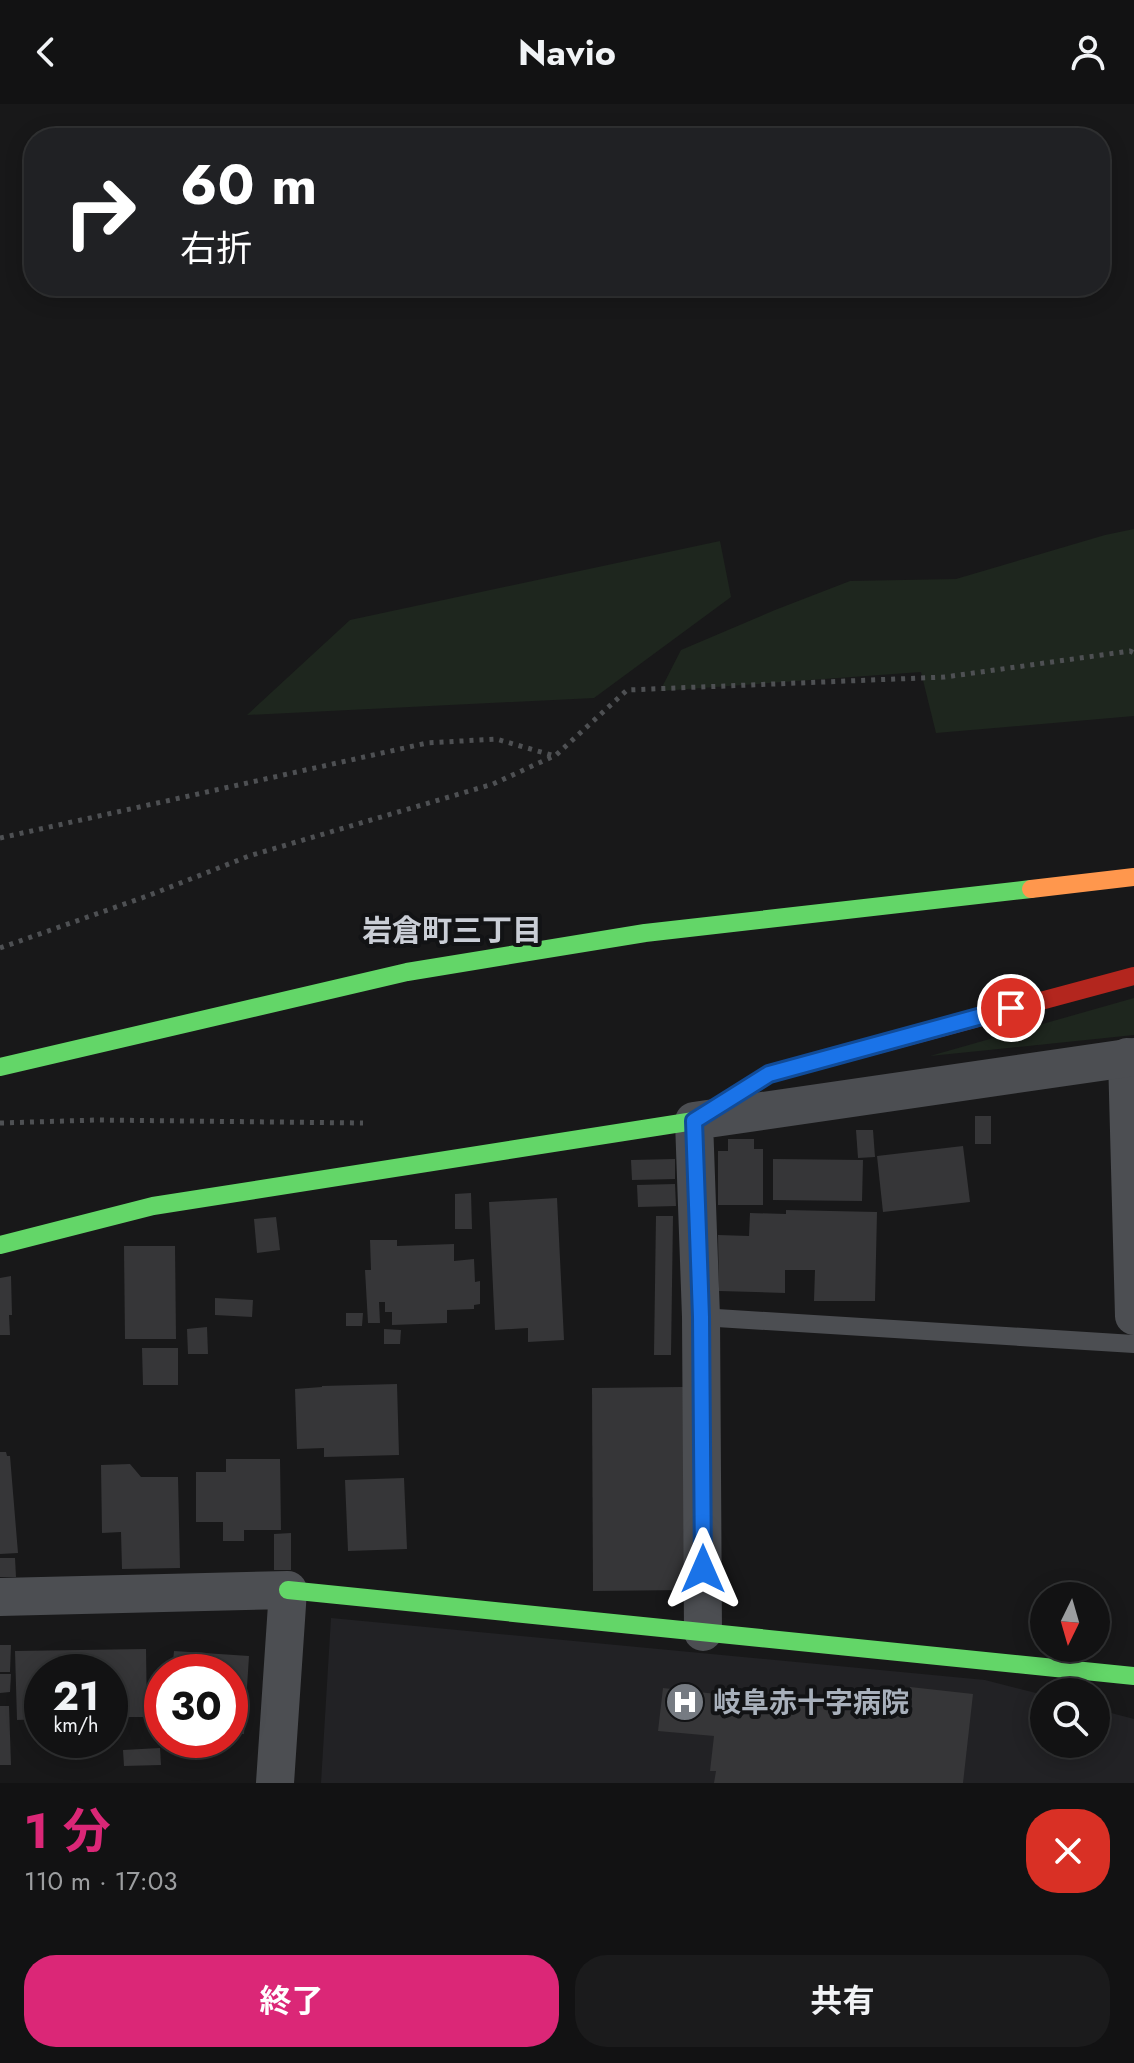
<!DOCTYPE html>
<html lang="ja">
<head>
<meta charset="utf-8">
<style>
	:root { --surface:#121213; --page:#1b1b1c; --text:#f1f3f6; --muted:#9c9ea0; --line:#313233; --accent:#db2777 }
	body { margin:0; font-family:Jost,"Noto Sans JP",sans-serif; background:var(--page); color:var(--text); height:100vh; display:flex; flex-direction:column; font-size:30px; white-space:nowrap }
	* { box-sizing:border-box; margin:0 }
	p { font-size:26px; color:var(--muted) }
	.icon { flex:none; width:44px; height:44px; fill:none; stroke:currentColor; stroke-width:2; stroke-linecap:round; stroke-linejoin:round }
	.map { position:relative; height:1679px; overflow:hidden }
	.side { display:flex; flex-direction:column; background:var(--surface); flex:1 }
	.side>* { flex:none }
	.banner { position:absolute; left:24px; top:24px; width:1086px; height:168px; border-radius:32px; box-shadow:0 4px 20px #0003,0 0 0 2px var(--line); background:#202124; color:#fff; overflow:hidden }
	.needle { width:52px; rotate:185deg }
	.buttons { position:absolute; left:1030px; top:1478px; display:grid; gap:16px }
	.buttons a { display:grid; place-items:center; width:80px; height:80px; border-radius:50%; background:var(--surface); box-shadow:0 4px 20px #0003,0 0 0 2px var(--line); font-size:40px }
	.speed { position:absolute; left:24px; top:1550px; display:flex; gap:16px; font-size:40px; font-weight:700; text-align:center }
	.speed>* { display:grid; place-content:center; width:104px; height:104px; border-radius:50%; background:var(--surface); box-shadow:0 4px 20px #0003,0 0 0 2px var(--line); line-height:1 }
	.speed small { font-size:20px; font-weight:400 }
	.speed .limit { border:12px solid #d22; background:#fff; color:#111 }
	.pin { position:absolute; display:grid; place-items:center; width:68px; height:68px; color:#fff; margin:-34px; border:4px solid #fff; border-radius:50%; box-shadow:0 2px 8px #0007 }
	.me { position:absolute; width:88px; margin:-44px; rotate:0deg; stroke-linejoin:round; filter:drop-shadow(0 0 6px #0008) }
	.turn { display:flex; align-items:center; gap:28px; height:168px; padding:0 24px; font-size:36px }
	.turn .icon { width:104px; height:104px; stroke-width:2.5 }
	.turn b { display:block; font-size:56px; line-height:68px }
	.round { display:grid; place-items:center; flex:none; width:84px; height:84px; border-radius:32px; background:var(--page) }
	.overview { display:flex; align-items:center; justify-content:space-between; height:136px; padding:0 24px }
	h1 { font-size:48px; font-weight:700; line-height:60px; color:var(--accent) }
	.button { display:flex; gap:16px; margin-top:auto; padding:16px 24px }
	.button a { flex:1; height:92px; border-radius:32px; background:var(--accent); color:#fff; font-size:32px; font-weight:700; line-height:92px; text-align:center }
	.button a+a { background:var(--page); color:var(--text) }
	header { display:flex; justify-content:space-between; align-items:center; height:104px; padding:0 24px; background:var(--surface); font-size:36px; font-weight:700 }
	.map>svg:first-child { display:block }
</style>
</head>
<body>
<header><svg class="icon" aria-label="back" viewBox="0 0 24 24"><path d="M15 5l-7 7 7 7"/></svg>Navio<svg class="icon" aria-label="person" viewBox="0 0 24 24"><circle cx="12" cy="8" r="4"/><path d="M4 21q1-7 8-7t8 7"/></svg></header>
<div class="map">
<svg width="1134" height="1679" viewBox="0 0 1134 1679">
	<rect width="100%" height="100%" fill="#181819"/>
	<polygon fill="#222225" points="331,1514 985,1576 1044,1591 1044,1640 1096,1640 1096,1605 1134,1615 1134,1679 321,1679"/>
	<g fill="#1e261e">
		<polygon points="1134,425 1134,612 936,629 921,568 660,587 681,546 775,506 850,477 956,475 1105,431"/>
		<polygon points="720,437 731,493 594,594 247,611 350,516"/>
		<polygon points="1134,894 1134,931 930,952"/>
	</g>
	<g fill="#363638">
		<rect x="975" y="1012" width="16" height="28"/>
		<polygon points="856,1026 873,1026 875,1053 858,1054"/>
		<polygon points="728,1035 754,1035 754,1045 763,1045 763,1101 718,1101 718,1047 728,1047"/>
		<polygon points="963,1042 970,1098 883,1108 877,1052"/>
		<polygon points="675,1055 675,1075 632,1076 631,1056"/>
		<polygon points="773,1055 863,1056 862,1097 773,1096"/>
		<polygon points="675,1080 676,1102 638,1103 637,1081"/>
		<polygon points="471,1089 472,1125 455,1125 455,1090"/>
		<polygon points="557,1094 564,1236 528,1238 528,1224 495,1226 489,1098"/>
		<polygon points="786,1106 877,1108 875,1197 814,1197 815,1166 785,1166 785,1189 719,1187 718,1131 749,1132 750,1109 786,1110"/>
		<polygon points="656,1112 673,1112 671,1251 654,1251"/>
		<polygon points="276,1113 280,1146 257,1149 254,1115"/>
		<polygon points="370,1136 397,1136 397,1142 454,1140 454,1157 474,1155 475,1178 480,1177 480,1200 474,1201 474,1205 447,1206 447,1219 392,1221 392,1208 385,1208 385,1198 379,1198 380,1219 368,1219 365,1166 371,1166"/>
		<polygon points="124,1142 175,1142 176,1235 125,1235"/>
		<polygon points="11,1172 12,1211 9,1211 10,1231 0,1231 0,1174"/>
		<polygon points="215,1194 253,1196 252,1213 215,1211"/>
		<polygon points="346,1209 363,1209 362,1222 346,1222"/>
		<polygon points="207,1223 208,1250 188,1250 187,1225"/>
		<polygon points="384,1225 401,1226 400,1240 384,1240"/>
		<polygon points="142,1244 178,1244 178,1281 143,1281"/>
		<polygon points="397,1280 399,1351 324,1353 324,1344 297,1345 295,1285 322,1283 322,1282"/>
		<polygon points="683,1283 685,1486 593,1487 592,1284"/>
		<polygon points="0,1348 6,1348 7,1352 10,1352 18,1449 0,1450"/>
		<polygon points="226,1355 280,1355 281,1426 244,1426 244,1437 223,1437 223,1418 196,1418 196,1368 226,1368"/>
		<polygon points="130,1360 141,1373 178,1373 180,1464 122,1465 121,1428 102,1429 101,1361"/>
		<polygon points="404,1374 407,1445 348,1447 345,1376"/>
		<polygon points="291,1429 291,1466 274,1466 274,1430"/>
		<polygon points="0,1454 15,1454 16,1473 0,1473"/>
		<polygon points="0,1541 11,1541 10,1568 0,1568"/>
		<polygon points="146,1545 147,1613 110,1613 110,1568 42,1568 42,1615 17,1616 15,1547"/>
		<polygon points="174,1547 249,1552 244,1630 230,1629 230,1568 172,1568"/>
		<polygon points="0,1570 11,1570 10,1588 0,1589"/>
		<polygon points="910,1583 973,1590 963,1679 714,1679 716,1667 710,1667 714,1632 658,1627 663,1584 734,1592 735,1589 908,1606"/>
		<polygon points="0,1602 9,1602 11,1661 0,1661"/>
		<polygon points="160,1644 161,1661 124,1662 123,1646"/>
	</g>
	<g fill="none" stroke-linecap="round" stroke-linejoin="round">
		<g stroke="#4e5053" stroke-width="5" stroke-dasharray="4 6" stroke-linecap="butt">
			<polyline points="0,734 427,639 496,635 555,652 627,586 945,573 1130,547 1134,549"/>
			<polyline points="0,844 150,791 249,752 493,680 554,652"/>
			<polyline points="0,1019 97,1016 363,1019"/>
		</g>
		<polyline stroke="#4c4e52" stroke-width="18" points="701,1213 1134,1240"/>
		<g stroke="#4c4e52" stroke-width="38">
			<polyline points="1127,953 1134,1212"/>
			<polyline points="0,1493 288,1486 275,1679"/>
			<polyline points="703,1528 701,1213 694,1017 1134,953"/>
		</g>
		<g stroke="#63d668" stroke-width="18">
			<polyline points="0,963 407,868 645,829 1031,785"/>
			<polyline points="0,1141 153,1102 694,1017 760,976"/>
			<polyline points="288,1486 1134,1572"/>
		</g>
		<polyline stroke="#ff974d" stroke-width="18" points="1031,785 1134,773"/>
		<polyline stroke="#b3261e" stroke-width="18" points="760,976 769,970 1134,872"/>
	</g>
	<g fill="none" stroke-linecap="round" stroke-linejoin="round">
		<g stroke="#114b97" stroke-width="20">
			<polyline id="route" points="703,1465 701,1213 694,1017 769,970 1011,904"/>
		</g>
		<use href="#route" stroke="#1a73e8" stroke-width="14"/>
	</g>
	<defs>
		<g id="hospital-disc" transform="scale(2)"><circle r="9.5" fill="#767b82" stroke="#121315"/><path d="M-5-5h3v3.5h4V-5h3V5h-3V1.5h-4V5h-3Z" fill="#fff"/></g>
	</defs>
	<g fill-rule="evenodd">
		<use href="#hospital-disc" x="685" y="1598"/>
	</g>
	<g text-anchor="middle" stroke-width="8" stroke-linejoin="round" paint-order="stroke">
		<g font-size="28" font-weight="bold" fill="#a8b0bb" stroke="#121315" text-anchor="start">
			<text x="713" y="1608">岐阜赤十字病院</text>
		</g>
		<g font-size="30" font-weight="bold" fill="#caced6" stroke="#121315">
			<text x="452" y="837">岩倉町三丁目</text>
		</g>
	</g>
</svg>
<div class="buttons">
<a><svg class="needle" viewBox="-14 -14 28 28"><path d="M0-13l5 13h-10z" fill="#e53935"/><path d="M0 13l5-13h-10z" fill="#9c9ea0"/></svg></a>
<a><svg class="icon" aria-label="search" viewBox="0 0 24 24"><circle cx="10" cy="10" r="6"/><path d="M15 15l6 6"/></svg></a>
</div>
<div class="speed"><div>21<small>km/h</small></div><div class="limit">30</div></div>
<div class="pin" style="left:1011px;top:904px;background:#d93025"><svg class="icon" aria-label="arrive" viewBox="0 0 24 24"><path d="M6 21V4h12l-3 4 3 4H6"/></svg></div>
<svg class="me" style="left:703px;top:1465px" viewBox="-20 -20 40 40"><path d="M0-17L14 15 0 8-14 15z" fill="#1a73e8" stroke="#fff" stroke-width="4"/></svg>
<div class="banner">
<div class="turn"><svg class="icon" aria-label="right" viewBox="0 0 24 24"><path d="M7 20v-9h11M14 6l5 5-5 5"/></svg><div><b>60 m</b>右折</div></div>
</div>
</div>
<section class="side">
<div class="overview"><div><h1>1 分</h1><p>110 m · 17:03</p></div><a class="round" style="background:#d93025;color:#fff"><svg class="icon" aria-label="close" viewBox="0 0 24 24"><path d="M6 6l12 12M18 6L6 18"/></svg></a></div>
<div class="button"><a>終了</a><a>共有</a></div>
</section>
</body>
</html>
